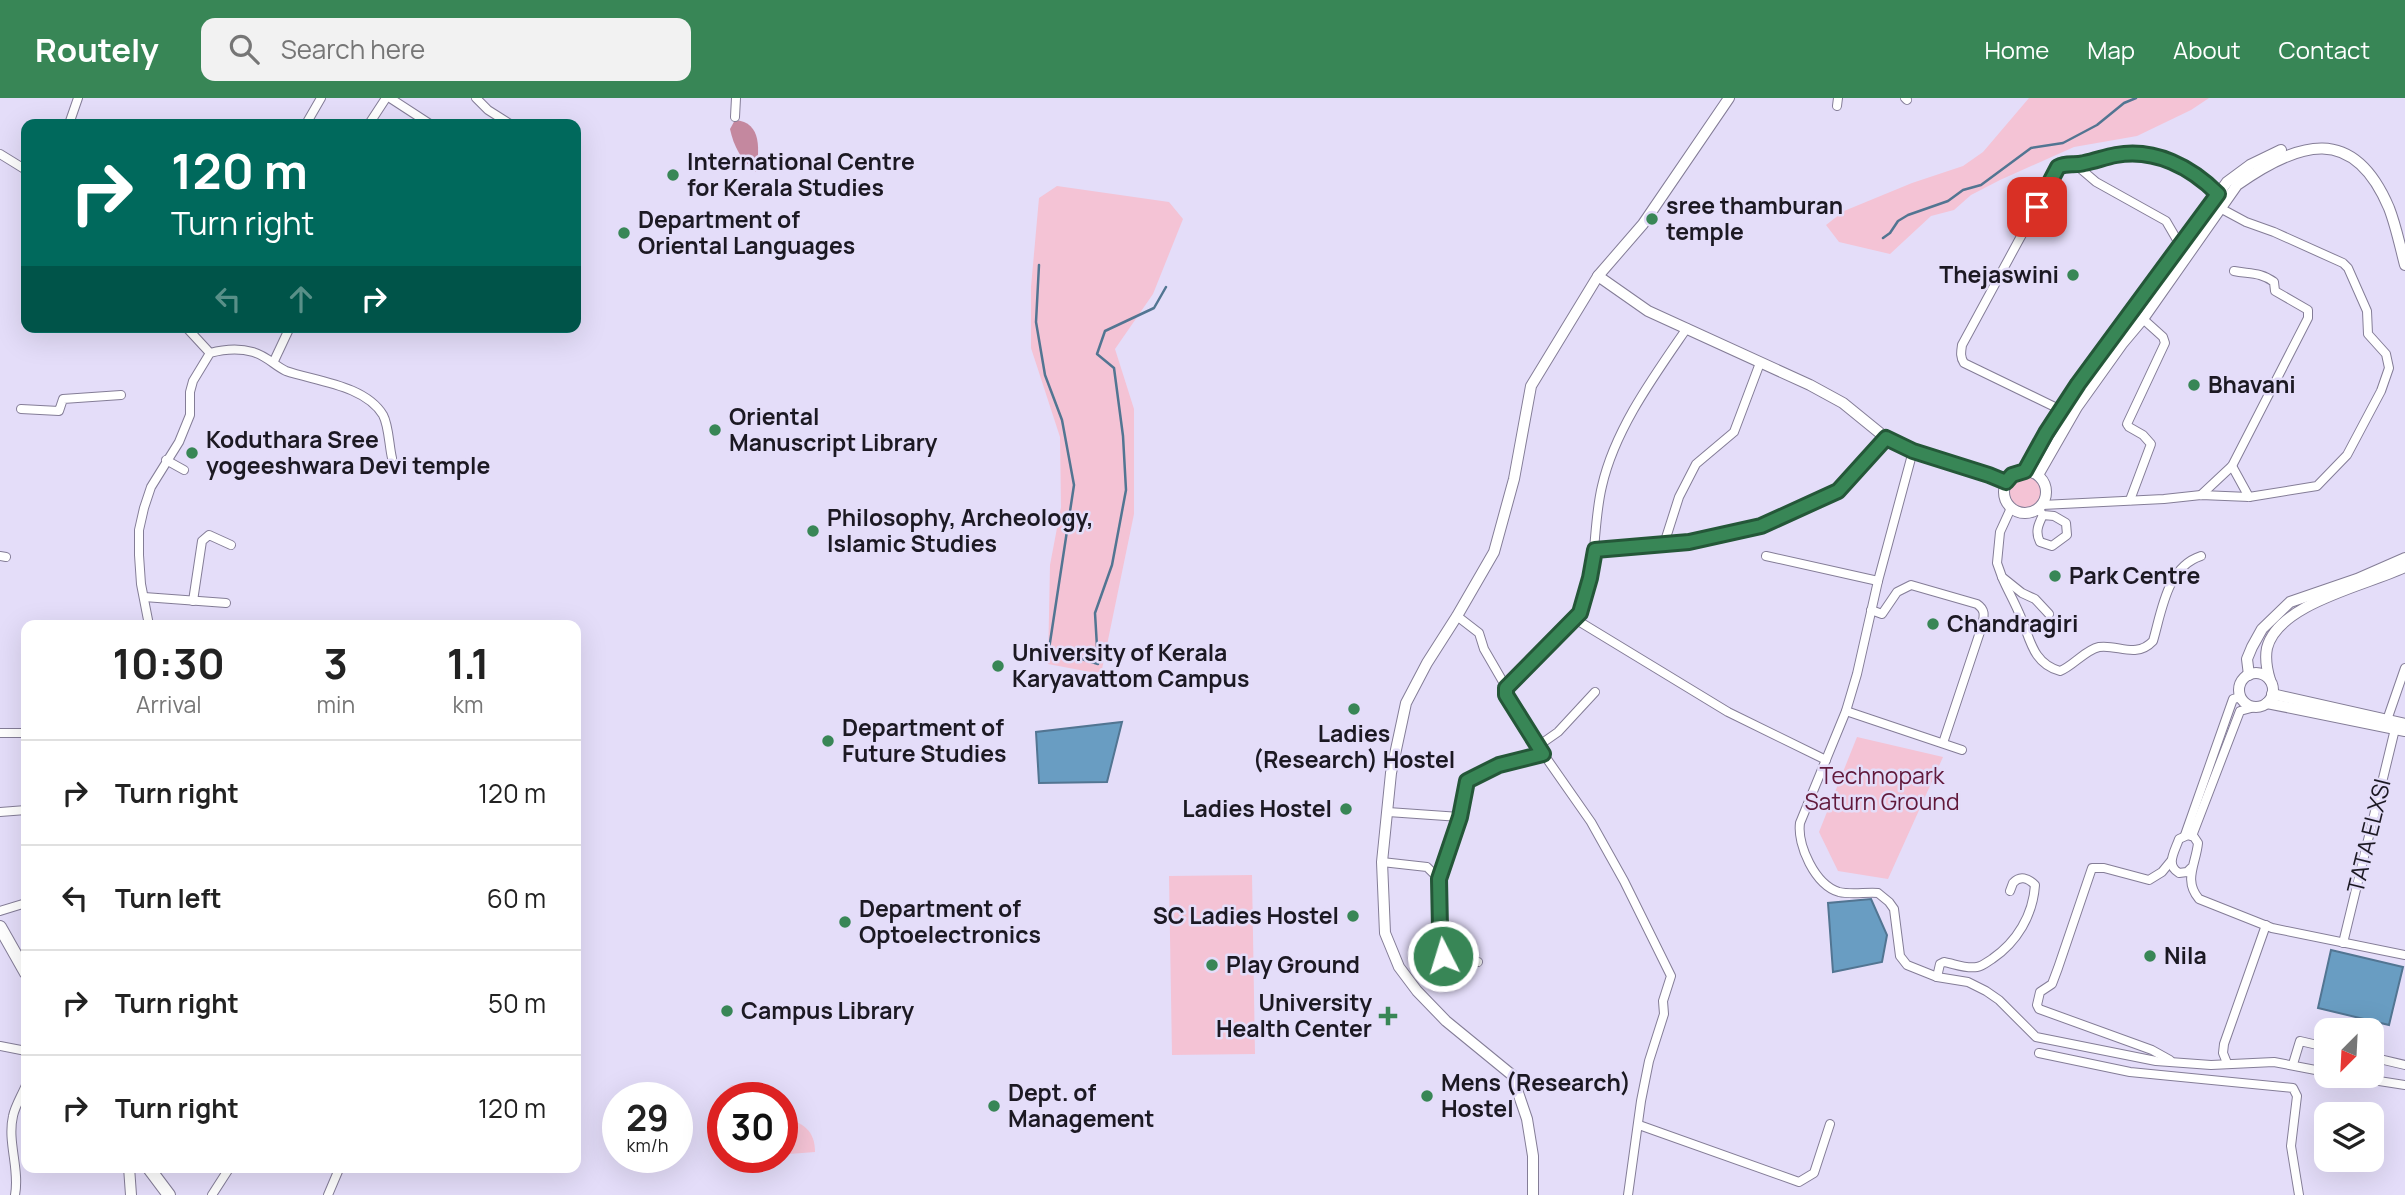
<!DOCTYPE html>
<html lang="en">
<head>
<meta charset="utf-8">
<style>
	:root { --surface:#fff; --page:#f2f2f2; --text:#222; --muted:#767676; --line:#e0e0e0; --accent:#388656 }
	body { margin:0; font-family:Manrope,sans-serif; background:var(--page); color:var(--text); height:100vh; display:flex; flex-direction:column; font-size:26px; white-space:nowrap }
	* { box-sizing:border-box; margin:0 }
	p { font-size:23px; color:var(--muted) }
	.icon { flex:none; width:38px; height:38px; fill:none; stroke:currentColor; stroke-width:2; stroke-linecap:round; stroke-linejoin:round }
	.map { position:relative; flex:1; overflow:hidden }
	.details { position:absolute; left:21px; top:522px; width:560px; height:553px; display:flex; flex-direction:column; background:var(--surface); border-radius:14px; box-shadow:0 7px 28px #0002 }
	.details>* { flex:none }
	.top-card { position:absolute; left:21px; top:21px; width:560px; height:214px; border-radius:14px; box-shadow:0 7px 28px #0002; background:#00695c; color:#fff; overflow:hidden }
	.needle { width:46px; rotate:204deg }
	.fabs { position:absolute; left:2314px; top:920px; display:grid; gap:14px }
	.fabs a { display:grid; place-items:center; width:70px; height:70px; border-radius:14px; background:var(--surface); box-shadow:0 7px 28px #0002; font-size:35px }
	.speed { position:absolute; left:602px; top:984px; display:flex; gap:14px; font-size:35px; font-weight:700; text-align:center }
	.speed>* { display:grid; place-content:center; width:91px; height:91px; border-radius:50%; background:var(--surface); box-shadow:0 7px 28px #0002; line-height:1 }
	.speed small { font-size:18px; font-weight:400 }
	.speed .limit { border:10px solid #d22; background:#fff; color:#111 }
	.pin { position:absolute; display:grid; place-items:center; width:60px; height:60px; color:#fff; margin:-30px; border-radius:14px; box-shadow:0 4px 10px #0006 }
	.me { position:absolute; width:77px; margin:-38px; rotate:355deg; stroke-linejoin:round; filter:drop-shadow(0 0 5px #0008) }
	.turn { display:flex; align-items:center; gap:24px; height:147px; padding:0 35px; font-size:32px }
	.turn .icon { width:91px; height:91px; stroke-width:2.5 }
	.turn b { display:block; font-size:49px; line-height:60px }
	.lanes { display:flex; align-items:center; height:66px; padding:0 35px; background:#0003; justify-content:center; gap:35px; direction:ltr }
	.lanes .off { opacity:.35 }
	.eta { display:flex; justify-content:space-evenly; align-items:center; height:119px; text-align:center }
	.eta b { font-size:42px; font-weight:700; line-height:49px }
	ul { padding:0; list-style:none }
	li { display:flex; align-items:center; gap:21px; height:105px; padding:0 35px; border-top:2px solid var(--line) }
	li div { flex:1 }
	li b { display:block; font-size:26px }
	li em { font-style:normal }
	header { display:flex; align-items:center; gap:42px; box-sizing:border-box; height:98px; padding:0 35px; background:var(--accent); color:#fff }
	header strong { font-size:33px }
	nav { display:flex; gap:38px; margin-inline-start:auto; font-size:24px }
	.search { width:490px; height:63px; background:var(--page); display:flex; align-items:center; gap:18px; box-sizing:border-box; padding:0 24px; border-radius:14px; color:var(--muted); font-size:26px }
	.map>svg:first-child { display:block }
</style>
</head>
<body>
<header>
<strong>Routely</strong>
<div class="search"><svg class="icon" aria-label="search" viewBox="0 0 24 24"><circle cx="10" cy="10" r="6"/><path d="M15 15l6 6"/></svg>Search here</div>
<nav><a>Home</a><a>Map</a><a>About</a><a>Contact</a></nav>
</header>
<div class="map">
<svg width="2405" height="1097" viewBox="0 0 2405 1097">
	<rect width="100%" height="100%" fill="#e4ddf9"/>
	<g fill="#f4c3d5">
		<polygon points="2029,0 2209,0 2191,12 2137,38 2074,49 2000,82 1971,97 1954,112 1931,118 1890,156 1839,144 1826,127 1844,113 1912,85 1963,68 1983,54"/>
		<polygon points="1057,88 1169,104 1183,121 1153,196 1115,251 1134,311 1134,416 1101,576 1048,566 1050,467 1061,409 1060,339 1031,250 1031,189 1039,100"/>
		<circle cx="2025" cy="393" r="17"/>
		<polygon points="1857,639 1943,659 1888,781 1838,773 1819,734"/>
		<polygon points="1252,777 1255,956 1172,957 1169,778"/>
		<polygon points="732,987 750,988 761,999 723,999 723,1037 717,1028 720,997"/>
		<path d="M782,1021C803,1023 815,1033 815,1054L789,1056L782,1051Z"/>
	</g>
	<path fill="#c4889f" d="M735,22C763,24 759,54 756,74C741,62 734,49 730,31Z"/>
	<g fill="#699dc2" stroke="#527592" stroke-width="2">
		<polygon points="1122,624 1107,684 1039,685 1036,634"/>
		<polygon points="1871,801 1887,837 1882,864 1833,874 1828,805"/>
		<polygon points="2331,852 2403,869 2389,927 2318,910"/>
	</g>
	<g fill="none" stroke-linecap="round" stroke-linejoin="round">
		<g stroke="#527592" stroke-width="2.5">
			<polyline points="1883,140 1890,135 1898,123 1908,117 1948,103 1963,92 1981,87 2031,50 2063,45 2097,27 2124,5 2136,0"/>
			<polyline points="1039,167 1036,224 1045,277 1062,322 1074,387 1049,551 1098,566 1095,515 1112,467 1126,392 1123,338 1114,270 1097,256 1105,233 1154,210 1166,189"/>
		</g>
		<g stroke="#847d97" stroke-width="10">
			<g id="street">
				<polyline points="390,0 430,26"/>
				<polyline points="476,0 488,12 510,26"/>
				<polyline points="1905,0 1907,2"/>
				<polyline points="1837,8 1838,0"/>
				<polyline points="735,19 736,0"/>
				<polyline points="69,26 78,0"/>
				<polyline points="306,26 321,0"/>
				<polyline points="369,26 386,0"/>
				<polyline points="0,56 26,72"/>
				<path d="M2180,147L2166,123L2096,84L2075,66C2090,67 2104,59 2118,57C2157,52 2192,69 2218,96"/>
				<polyline points="186,229 210,255"/>
				<polyline points="274,263 290,229"/>
				<polyline points="21,311 59,313 63,301 121,297"/>
				<path d="M2057,316L2059,311L1964,265C1960,259 1961,254 1962,247L2026,129L2054,73L2063,66H2075"/>
				<path d="M1913,353L1878,483L1857,576L1846,613L1800,725C1797,747 1815,787 1839,794C1851,797 1866,794 1878,795L1889,804L1894,811L1900,858L1907,867L1937,879L1968,884L1986,893L1999,902L2036,939L2156,963L2211,967L2274,964L2326,974"/>
				<polyline points="166,362 184,372"/>
				<polyline points="2232,368 2249,399"/>
				<path d="M2201,397L2232,368L2308,220V212L2275,193L2274,184C2261,174 2249,176 2234,173"/>
				<polyline points="2130,402 2151,346 2143,337 2129,329 2127,326 2165,245 2163,239 2143,221"/>
				<polyline points="2042,407 2164,401 2201,397 2249,399 2317,388 2347,357 2381,293 2389,270 2386,256 2368,236 2367,213 2348,170 2343,165 2274,134 2246,124 2220,110"/>
				<polyline points="2011,410 2000,434 1997,465 2002,479 2022,495 2035,501 2049,516"/>
				<path d="M2038,411L2043,417C2038,427 2035,434 2040,444L2052,448L2067,437L2066,425L2054,418L2043,417"/>
				<polyline points="1664,446 1679,399 1696,366 1734,334 1760,265"/>
				<polyline points="1595,452 1689,444 1761,428 1838,393 1886,340"/>
				<polyline points="0,458 6,459"/>
				<polyline points="1766,458 1878,483"/>
				<path d="M2002,479C2007,491 2014,503 2019,515C2030,538 2031,565 2060,573C2073,568 2085,552 2099,549C2118,546 2136,561 2153,543C2162,512 2167,469 2201,458"/>
				<polyline points="144,499 226,505"/>
				<polyline points="193,503 202,443 209,437 231,447"/>
				<path d="M1871,512L1882,516L1897,494L1911,487L1977,506C1986,512 1984,518 1982,528L1943,645"/>
				<polyline points="1457,518 1479,535 1484,551 1506,589 1506,597 1519,621 1591,724 1624,783 1671,878 1663,903 1664,916 1649,963 1641,1003 1628,1097"/>
				<polyline points="1575,521 1728,614 1826,662"/>
				<path d="M149,527L141,486L139,457V432L144,410L151,389L179,344L190,317V294L193,283L210,255C225,251 239,250 253,254C267,258 275,268 286,273C315,283 365,287 383,317C389,328 389,348 392,360"/>
				<path d="M1506,589C1522,573 1538,557 1554,541C1563,533 1575,524 1580,514C1598,474 1592,429 1602,388C1615,331 1654,278 1687,230"/>
				<polyline points="1846,613 1962,652"/>
				<polyline points="2387,622 2405,570"/>
				<polyline points="0,635 26,635"/>
				<polyline points="1538,648 1558,634 1595,594"/>
				<polyline points="0,714 26,712"/>
				<polyline points="1388,714 1460,719"/>
				<polyline points="2185,737 2233,601 2241,599"/>
				<polyline points="2192,738 2240,613 2255,609"/>
				<polyline points="1382,764 1427,769 1439,781 1443,858 1478,864"/>
				<path d="M2191,770L2187,774L2179,775C2165,767 2175,753 2179,741L2188,737L2194,739L2198,745C2196,766 2183,782 2199,801L2272,830L2405,857"/>
				<polyline points="1439,781 1460,719 1467,683 1499,667 1543,656"/>
				<polyline points="0,813 26,805"/>
				<polyline points="2343,845 2395,631"/>
				<path d="M1937,879L1940,866L1944,864C1955,866 1966,871 1977,869C1983,868 1987,864 1992,861C2017,844 2033,817 2035,787C2028,780 2020,777 2013,785L2010,793"/>
				<polyline points="0,948 26,953"/>
				<polyline points="2039,955 2130,974 2293,990 2297,998 2291,1048 2299,1097"/>
				<polyline points="2371,959 2405,967"/>
				<polyline points="2170,962 2152,952 2039,911 2037,907 2040,894 2052,886 2058,870 2092,770 2104,770 2149,782 2162,774 2171,763"/>
				<polyline points="2227,965 2223,955 2224,946 2266,827"/>
				<polyline points="2293,966 2300,943 2326,949"/>
				<polyline points="2347,978 2405,987"/>
				<polyline points="1639,1027 1799,1084 1814,1075 1830,1026"/>
				<path d="M15,1097C20,1071 7,1044 13,1018C15,1008 22,997 26,987"/>
				<polyline points="212,1097 230,1069"/>
				<polyline points="328,1097 339,1071"/>
			</g>
		</g>
		<g stroke="#847d97" stroke-width="12">
			<g id="secondary">
				<polyline points="1598,178 1648,213 1810,287 1843,305 1886,340 1913,353 1953,367 1989,377 2006,384"/>
				<polyline points="2159,178 2227,84 2250,67 2281,52"/>
				<circle cx="2025" cy="394" r="21"/>
				<polyline points="2025,373 2056,319 2162,173"/>
				<path d="M2038,377L2077,309L2122,246L2143,221L2237,87C2298,44 2353,25 2389,110C2396,128 2400,148 2405,167"/>
				<circle cx="2256" cy="592" r="17"/>
				<polyline points="2249,577 2247,561 2252,549 2262,531 2290,504 2357,481 2405,460"/>
				<path d="M2270,582C2267,572 2265,560 2267,550C2278,505 2368,487 2405,469"/>
				<polyline points="2272,596 2405,626"/>
				<polyline points="2267,605 2405,633"/>
				<polyline points="129,1069 131,1097"/>
				<polyline points="1533,1097 1533,1058 1527,1021 1512,977 1446,923 1417,893 1399,869 1385,835 1382,764 1391,675 1406,605 1427,565 1457,518 1494,454 1514,381 1531,288 1598,178 1643,126 1729,0"/>
			</g>
		</g>
		<g stroke="#847d97" stroke-width="14">
			<g id="primary">
				<polyline points="0,829 26,875"/>
				<polyline points="148,1069 169,1097"/>
			</g>
		</g>
		<use href="#street" stroke="#fff" stroke-width="8"/>
		<use href="#secondary" stroke="#fff" stroke-width="10"/>
		<use href="#primary" stroke="#fff" stroke-width="12"/>
	</g>
	<g fill="none" stroke-linecap="round" stroke-linejoin="round">
		<g stroke="#245738" stroke-width="18">
			<path id="route" d="M1443,858L1440,831L1439,781L1460,719L1467,683L1499,667L1543,656L1506,597V590L1580,515L1590,480L1595,452L1689,444L1761,428L1838,393L1886,340L1913,353L1989,377L2006,384L2012,377L2025,373L2046,335L2078,286L2218,96C2191,69 2155,50 2116,57C2105,59 2095,63 2084,65C2075,68 2067,64 2058,69L2037,109"/>
		</g>
		<use href="#route" stroke="#388656" stroke-width="12"/>
	</g>
	<g fill="#388656" stroke="#e4ddf9" stroke-width="2.5">
		<circle cx="673" cy="77" r="7"/>
		<circle cx="1652" cy="121" r="7"/>
		<circle cx="624" cy="135" r="7"/>
		<circle cx="2073" cy="177" r="7"/>
		<circle cx="2194" cy="287" r="7"/>
		<circle cx="715" cy="332" r="7"/>
		<circle cx="192" cy="355" r="7"/>
		<circle cx="813" cy="433" r="7"/>
		<circle cx="2055" cy="478" r="7"/>
		<circle cx="1933" cy="526" r="7"/>
		<circle cx="998" cy="568" r="7"/>
		<circle cx="1354" cy="611" r="7"/>
		<circle cx="828" cy="643" r="7"/>
		<circle cx="1346" cy="711" r="7"/>
		<circle cx="1353" cy="818" r="7"/>
		<circle cx="845" cy="824" r="7"/>
		<circle cx="2150" cy="858" r="7"/>
		<circle cx="1212" cy="867" r="7"/>
		<circle cx="727" cy="913" r="7"/>
		<path d="M1384.5 907.5h7v7h7v7h-7v7h-7v-7h-7v-7h7z"/>
		<circle cx="1427" cy="998" r="7"/>
		<circle cx="994" cy="1008" r="7"/>
	</g>
	<g text-anchor="middle" stroke-width="5" stroke-linejoin="round" paint-order="stroke">
		<g font-size="23" font-weight="bold" fill="#1c1923" stroke="#e4ddf9" text-anchor="start">
			<text x="687" y="72">International Centre<tspan x="687" dy="26">for Kerala Studies</tspan></text>
			<text x="1666" y="116">sree thamburan<tspan x="1666" dy="26">temple</tspan></text>
			<text x="638" y="130">Department of<tspan x="638" dy="26">Oriental Languages</tspan></text>
			<text x="2059" y="185" text-anchor="end">Thejaswini</text>
			<text x="2208" y="295">Bhavani</text>
			<text x="729" y="327">Oriental<tspan x="729" dy="26">Manuscript Library</tspan></text>
			<text x="206" y="350">Koduthara Sree<tspan x="206" dy="26">yogeeshwara Devi temple</tspan></text>
			<text x="827" y="428">Philosophy, Archeology,<tspan x="827" dy="26">Islamic Studies</tspan></text>
			<text x="2069" y="486">Park Centre</text>
			<text x="1947" y="534">Chandragiri</text>
			<text x="1012" y="563">University of Kerala<tspan x="1012" dy="26">Karyavattom Campus</tspan></text>
			<text x="842" y="638">Department of<tspan x="842" dy="26">Future Studies</tspan></text>
			<text x="1354" y="644" text-anchor="middle">Ladies<tspan x="1354" dy="26">(Research) Hostel</tspan></text>
			<text x="1332" y="719" text-anchor="end">Ladies Hostel</text>
			<text x="859" y="819">Department of<tspan x="859" dy="26">Optoelectronics</tspan></text>
			<text x="1339" y="826" text-anchor="end">SC Ladies Hostel</text>
			<text x="2164" y="866">Nila</text>
			<text x="1226" y="875">Play Ground</text>
			<text x="1372" y="913" text-anchor="end">University<tspan x="1372" dy="26">Health Center</tspan></text>
			<text x="741" y="921">Campus Library</text>
			<text x="1441" y="993">Mens (Research)<tspan x="1441" dy="26">Hostel</tspan></text>
			<text x="1008" y="1003">Dept. of<tspan x="1008" dy="26">Management</tspan></text>
		</g>
		<g font-size="23" fill="#61193b" stroke="#e4ddf9">
			<text x="1882" y="686">Technopark<tspan x="1882" dy="26">Saturn Ground</tspan></text>
		</g>
		<g font-size="23" fill="#1c1923" stroke="#e4ddf9">
			<text transform="translate(2369 738) rotate(-76)" y="8">TATA ELXSI</text>
		</g>
	</g>
</svg>
<div class="fabs">
<a><svg class="needle" viewBox="-14 -14 28 28"><path d="M0-13l5 13h-10z" fill="#e53935"/><path d="M0 13l5-13h-10z" fill="#767676"/></svg></a>
<a><svg class="icon" aria-label="layers" viewBox="0 0 24 24"><path d="M12 4l9 5-9 5-9-5zM3 14l9 5 9-5"/></svg></a>
</div>
<div class="speed"><div>29<small>km/h</small></div><div class="limit">30</div></div>
<div class="pin" style="left:2037px;top:109px;background:#d93025"><svg class="icon" aria-label="arrive" viewBox="0 0 24 24"><path d="M6 21V4h12l-3 4 3 4H6"/></svg></div>
<svg class="me" style="left:1443px;top:858px" viewBox="-20 -20 40 40"><circle r="17" fill="#388656" stroke="#fff" stroke-width="3"/><path d="M0-11L8 9 0 5-8 9z" fill="#fff"/></svg>
<div class="top-card">
<div class="turn"><svg class="icon" aria-label="right" viewBox="0 0 24 24"><path d="M7 20v-9h11M14 6l5 5-5 5"/></svg><div><b>120 m</b>Turn right</div></div>
<div class="lanes"><svg class="icon off" aria-label="left" viewBox="0 0 24 24"><path d="M17 20v-9H6M10 6l-5 5 5 5"/></svg><svg class="icon off" aria-label="ahead" viewBox="0 0 24 24"><path d="M12 20V5M6 11l6-6 6 6"/></svg><svg class="icon" aria-label="right" viewBox="0 0 24 24"><path d="M7 20v-9h11M14 6l5 5-5 5"/></svg></div>
</div>
<section class="details">
<div class="eta">
<div><b>10:30</b><p>Arrival</p></div>
<div><b>3</b><p>min</p></div>
<div><b>1.1</b><p>km</p></div>
</div>
<ul>
<li><svg class="icon" aria-label="right" viewBox="0 0 24 24"><path d="M7 20v-9h11M14 6l5 5-5 5"/></svg><div><b>Turn right</b></div><em>120 m</em></li>
<li><svg class="icon" aria-label="left" viewBox="0 0 24 24"><path d="M17 20v-9H6M10 6l-5 5 5 5"/></svg><div><b>Turn left</b></div><em>60 m</em></li>
<li><svg class="icon" aria-label="right" viewBox="0 0 24 24"><path d="M7 20v-9h11M14 6l5 5-5 5"/></svg><div><b>Turn right</b></div><em>50 m</em></li>
<li><svg class="icon" aria-label="right" viewBox="0 0 24 24"><path d="M7 20v-9h11M14 6l5 5-5 5"/></svg><div><b>Turn right</b></div><em>120 m</em></li>
</ul>
</section>
</div>
</body>
</html>
